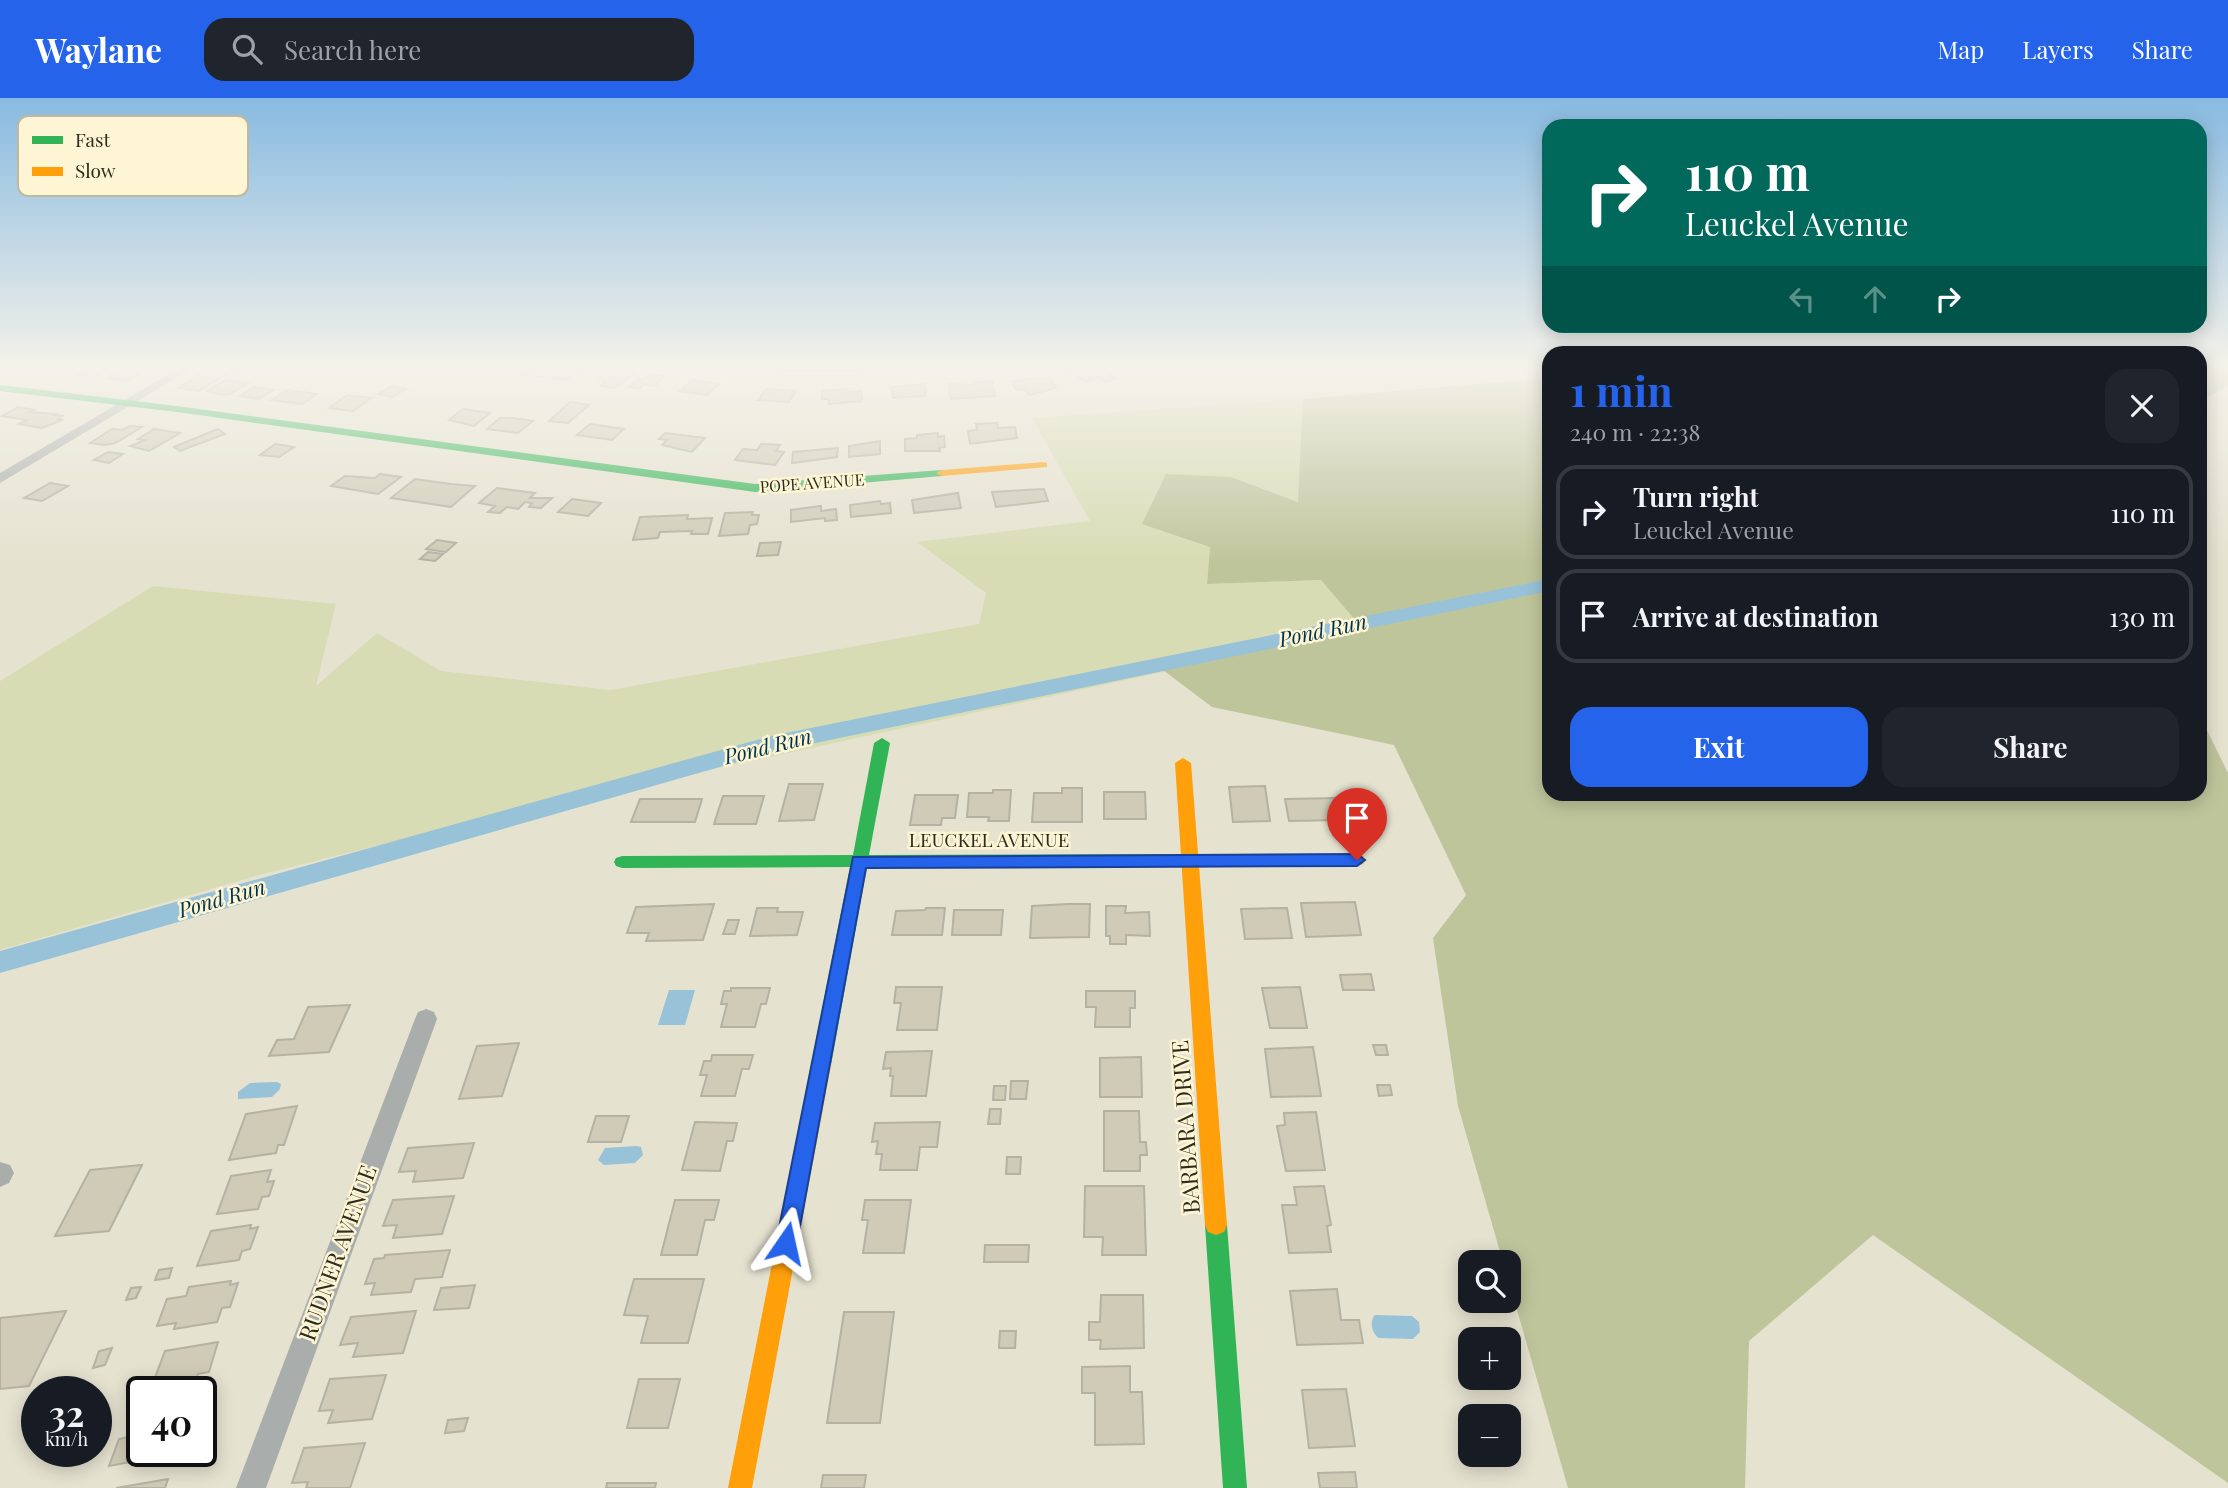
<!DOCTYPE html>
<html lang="en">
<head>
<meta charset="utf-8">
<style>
	:root { --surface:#171b24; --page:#20242c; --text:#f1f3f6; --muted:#9ea1a6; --line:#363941; --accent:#2563eb }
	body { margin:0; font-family:"Playfair Display",serif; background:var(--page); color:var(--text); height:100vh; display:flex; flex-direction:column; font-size:26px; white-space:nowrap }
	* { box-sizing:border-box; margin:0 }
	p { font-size:23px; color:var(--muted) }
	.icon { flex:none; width:38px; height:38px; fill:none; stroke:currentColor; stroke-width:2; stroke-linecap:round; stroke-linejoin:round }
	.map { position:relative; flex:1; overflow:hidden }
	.side { position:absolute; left:1542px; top:248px; width:665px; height:455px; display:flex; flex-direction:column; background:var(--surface); border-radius:21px; box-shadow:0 4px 18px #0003 }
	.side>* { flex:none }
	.hud { position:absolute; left:1542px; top:21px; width:665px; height:214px; border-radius:21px; box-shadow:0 4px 18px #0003; background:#00695c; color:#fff; overflow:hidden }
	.fabs { position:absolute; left:1458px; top:1152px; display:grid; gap:14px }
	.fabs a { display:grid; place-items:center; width:63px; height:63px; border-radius:14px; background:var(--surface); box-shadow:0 4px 18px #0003; font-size:35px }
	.speed { position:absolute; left:21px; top:1278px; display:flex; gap:14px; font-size:35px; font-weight:700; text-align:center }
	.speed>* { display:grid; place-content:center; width:91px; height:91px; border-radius:50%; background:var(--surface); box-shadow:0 4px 18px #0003; line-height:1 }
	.speed small { font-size:18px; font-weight:400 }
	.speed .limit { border:4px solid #111; border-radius:10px; background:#fff; color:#111 }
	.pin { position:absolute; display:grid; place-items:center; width:60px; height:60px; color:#fff; margin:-72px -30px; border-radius:50% 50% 50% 0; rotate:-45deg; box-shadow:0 0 7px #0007 }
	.pin .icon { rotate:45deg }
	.me { position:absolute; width:77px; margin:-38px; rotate:11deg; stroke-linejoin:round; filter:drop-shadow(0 0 5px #0008) }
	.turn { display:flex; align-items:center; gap:24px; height:147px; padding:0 28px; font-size:32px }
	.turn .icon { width:91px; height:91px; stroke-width:2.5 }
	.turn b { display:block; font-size:49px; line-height:60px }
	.lanes { display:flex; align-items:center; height:66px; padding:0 28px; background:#0003; justify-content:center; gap:35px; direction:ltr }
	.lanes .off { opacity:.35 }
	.round { display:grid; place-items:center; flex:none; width:74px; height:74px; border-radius:21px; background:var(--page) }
	.headline { display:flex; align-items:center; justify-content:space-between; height:119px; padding:0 28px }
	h1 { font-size:42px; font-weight:700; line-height:52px; color:var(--accent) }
	.primary-button { display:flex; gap:14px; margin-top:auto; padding:14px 28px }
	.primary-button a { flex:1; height:80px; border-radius:21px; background:var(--accent); color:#fff; font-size:28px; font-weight:700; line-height:80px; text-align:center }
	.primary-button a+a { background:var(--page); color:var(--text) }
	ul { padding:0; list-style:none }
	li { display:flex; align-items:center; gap:21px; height:94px; margin:0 14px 10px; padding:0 14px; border:4px solid var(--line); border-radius:21px }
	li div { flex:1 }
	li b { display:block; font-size:26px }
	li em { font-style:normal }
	header { display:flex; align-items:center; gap:42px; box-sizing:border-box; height:98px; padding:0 35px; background:var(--accent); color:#fff }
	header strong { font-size:33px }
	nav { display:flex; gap:38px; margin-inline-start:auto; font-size:24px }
	.search { width:490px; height:63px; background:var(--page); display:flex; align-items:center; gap:18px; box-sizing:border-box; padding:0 24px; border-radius:21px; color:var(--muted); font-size:26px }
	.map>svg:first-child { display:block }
</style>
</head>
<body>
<header>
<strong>Waylane</strong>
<div class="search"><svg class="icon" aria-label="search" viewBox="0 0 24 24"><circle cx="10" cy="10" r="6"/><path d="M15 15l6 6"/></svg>Search here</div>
<nav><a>Map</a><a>Layers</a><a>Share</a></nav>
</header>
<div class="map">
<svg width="2228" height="1390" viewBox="0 0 2228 1390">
	<rect width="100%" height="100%" fill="#e6e2d0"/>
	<polygon fill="#d7dcb4" points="1303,301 1299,404 1231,379 1210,449 1207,486 1321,482 1363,531 509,715 263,776 0,852 0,583 153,488 336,506 316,588 377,535 441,573 610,592 979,526 986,495 917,444 1090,423 1032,320"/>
	<g fill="#bfc59b">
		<polygon points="2200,270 2228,270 2228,288 2200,303"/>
		<polygon points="1549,280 1549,696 2200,696 2200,618 2228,675 2228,1385 1873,1137 1749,1243 1745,1390 1568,1390 1509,1184 1508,1164 1503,1164 1458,1008 1433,840 1466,797 1394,647 1212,609 1163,572 1362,530 1321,482 1207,486 1210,449 1142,426 1166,376 1231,379 1298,404 1303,301"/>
	</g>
	<g fill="#98c2d7">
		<polygon points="669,892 695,892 685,927 658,927"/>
		<polygon points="277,984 281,986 280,991 272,999 238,1001 238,994 250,985"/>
		<polygon points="637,1048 641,1049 643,1057 635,1065 604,1067 598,1062 605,1050"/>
		<path d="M1375,1217L1412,1218L1419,1224L1420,1234L1413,1241L1379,1240C1372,1236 1369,1223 1375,1217Z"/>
	</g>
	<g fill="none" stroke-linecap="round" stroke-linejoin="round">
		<polygon fill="#98c2d7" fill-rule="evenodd" points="1549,481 1549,493 772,654 0,875 0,853 771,638"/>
	</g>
	<g fill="#cfcbb6" stroke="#b4b2a3" stroke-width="2">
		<polygon points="89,270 109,270 93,279 77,276"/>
		<polygon points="212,270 241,270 236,270 199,293 178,290"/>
		<polygon points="529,270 582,270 567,282 521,276"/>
		<polygon points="617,270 635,274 614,290 600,288 607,282 599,281 610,271"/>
		<polygon points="1091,270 1103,270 1116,280 1106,284 1100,279 1085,284 1072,275"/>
		<polygon points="120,273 140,275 126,283 107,280"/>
		<polygon points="650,276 665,278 655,288 644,286 639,291 629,289 638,281 644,282"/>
		<polygon points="1036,280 1050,280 1056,290 1030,297 1024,291 1016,292 1012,284"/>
		<polygon points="226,282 248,285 230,296 220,297 207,293"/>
		<polygon points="692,282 719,286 707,297 680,293"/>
		<polygon points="992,283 995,298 951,301 949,286 975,287 974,284"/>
		<polygon points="925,286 926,298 893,300 892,289"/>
		<polygon points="392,288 406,291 392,299 378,296"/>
		<polygon points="254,289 273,292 259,301 240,298"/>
		<polygon points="766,291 796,293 789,304 758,302"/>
		<polygon points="847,291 847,294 861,293 862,303 829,306 829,301 822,301 822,293"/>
		<polygon points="287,292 317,296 302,306 272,302"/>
		<polygon points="347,297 371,300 353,313 329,310"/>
		<polygon points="570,304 589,307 568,325 549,323"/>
		<polygon points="18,309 34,312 30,314 56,316 54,317 62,318 58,321 62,322 42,330 19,326 27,322 2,318"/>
		<polygon points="463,311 490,315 474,328 449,322"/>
		<polygon points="500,320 513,320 533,323 518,335 487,331"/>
		<polygon points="997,325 998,330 1015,329 1017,340 970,346 968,333 977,332 976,326"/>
		<polygon points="590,326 624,331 612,342 577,337"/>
		<polygon points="130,328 142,329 115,345 105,347 90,345 112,331 122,332"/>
		<polygon points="154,331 180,335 149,353 130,348 145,342 138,341"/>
		<polygon points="218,331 225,336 180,353 174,349"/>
		<polygon points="665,335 705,340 692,354 662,347 667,342 659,341"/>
		<polygon points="938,335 938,339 944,338 945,349 939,350 940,353 905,353 905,341 917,340 917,337"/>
		<polygon points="880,343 880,356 849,359 849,348"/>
		<polygon points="275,346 294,349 279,359 260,357"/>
		<polygon points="761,346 780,347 776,353 784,354 775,367 735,362 743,351 757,352"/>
		<polygon points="838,350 837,359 792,365 793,354"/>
		<polygon points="108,354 123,356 109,365 94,362"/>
		<polygon points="380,376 401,379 378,396 331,388 345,378 375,380"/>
		<polygon points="415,381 451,386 475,388 451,409 391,400"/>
		<polygon points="50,385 68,388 42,403 24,400"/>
		<polygon points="497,390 535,395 530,400 552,400 541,410 529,409 532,405 525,404 518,411 507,409 500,415 488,414 495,408 479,405"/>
		<polygon points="1044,391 1048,403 996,409 992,394"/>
		<polygon points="958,395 961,410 914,415 912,402"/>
		<polygon points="572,401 601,405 588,418 558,414"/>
		<polygon points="880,403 881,406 890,405 891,415 851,419 850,407"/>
		<polygon points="821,408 821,413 836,411 837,422 825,423 825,420 791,424 791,412"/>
		<polygon points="753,414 752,417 759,417 757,426 750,427 748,436 719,438 725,415"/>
		<polygon points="688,417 687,421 712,420 708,436 691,436 692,433 660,434 658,440 633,442 640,419"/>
		<polygon points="437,442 456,445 446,454 426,451"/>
		<polygon points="781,444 778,457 757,458 760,445"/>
		<polygon points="428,454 443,456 435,463 420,461"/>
		<polygon points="789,686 823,686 814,722 779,723"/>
		<polygon points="1265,688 1270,723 1233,724 1229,689"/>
		<polygon points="1062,690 1082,690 1082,724 1032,724 1034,695 1062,695"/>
		<polygon points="993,692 1011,692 1009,723 988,723 989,719 967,719 969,695 993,695"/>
		<polygon points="1104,694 1145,694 1146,721 1104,721"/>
		<polygon points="915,697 958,697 955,720 942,720 941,727 910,727"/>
		<polygon points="723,698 764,698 756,726 714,726"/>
		<polygon points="1339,700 1343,722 1289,723 1285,701"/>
		<polygon points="640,701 702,701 695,724 631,724"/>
		<polygon points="1355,804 1361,837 1306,839 1301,805"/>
		<polygon points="714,806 703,842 646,843 649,835 627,835 636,809"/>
		<polygon points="1068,806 1090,806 1089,839 1030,840 1032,808"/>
		<polygon points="1106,808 1126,808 1125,815 1149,814 1150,838 1126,837 1126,846 1110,846 1110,838 1106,838"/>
		<polygon points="757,810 778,810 777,814 803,814 797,837 750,838"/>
		<polygon points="926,810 945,810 942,837 892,837 896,813 925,812"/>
		<polygon points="1287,810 1292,840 1245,841 1241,811"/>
		<polygon points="954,812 1003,812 1001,837 952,837"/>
		<polygon points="728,822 739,822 735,836 723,836"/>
		<polygon points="1371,876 1374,892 1343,892 1340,877"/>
		<polygon points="896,889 942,889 937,932 897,932 901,905 894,905"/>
		<polygon points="1300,889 1307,930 1270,930 1262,890"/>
		<polygon points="731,890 770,890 766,906 761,906 755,929 721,929 727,906 721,906 724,893 731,893"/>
		<polygon points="1086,893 1135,893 1135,910 1130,910 1130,929 1095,929 1096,909 1086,909"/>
		<polygon points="350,907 329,954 269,958 277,942 294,941 308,909"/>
		<polygon points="519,945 502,998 459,1001 477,948"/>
		<polygon points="1373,947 1386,947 1388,957 1376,957"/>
		<polygon points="1313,949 1321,998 1271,999 1265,951"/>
		<polygon points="932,953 926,998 891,998 893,978 890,978 891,970 883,971 886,954"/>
		<polygon points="712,957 753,957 749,971 742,971 735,998 701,998 707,977 700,977 704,963 711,963"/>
		<polygon points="1141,959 1142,999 1100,999 1100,960"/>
		<polygon points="1011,983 1028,983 1026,1001 1010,1001"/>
		<polygon points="1377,987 1390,987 1392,997 1379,998"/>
		<polygon points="994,988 1006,988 1005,1002 993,1002"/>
		<polygon points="297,1008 284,1047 278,1047 276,1055 229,1062 246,1016"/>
		<polygon points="990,1011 1001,1011 1000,1026 988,1026"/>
		<polygon points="1104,1013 1139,1013 1140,1044 1146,1044 1147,1057 1140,1057 1140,1073 1104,1073"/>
		<polygon points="1316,1014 1325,1072 1286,1073 1277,1028 1285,1027 1284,1015"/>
		<polygon points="596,1018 629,1018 621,1044 588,1044"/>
		<polygon points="695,1024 737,1025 733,1043 727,1043 720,1073 682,1072"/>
		<polygon points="940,1024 937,1049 920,1049 917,1072 880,1072 882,1056 876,1056 878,1043 872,1044 875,1025"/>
		<polygon points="474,1045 463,1080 413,1084 416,1073 399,1074 408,1050"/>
		<polygon points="1007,1059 1021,1059 1020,1076 1006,1076"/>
		<polygon points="142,1067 109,1133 55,1138 90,1072"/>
		<polygon points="271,1072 267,1084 274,1083 269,1098 262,1099 258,1111 217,1116 231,1078"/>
		<polygon points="1085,1088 1144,1088 1146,1157 1102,1157 1103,1139 1084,1139"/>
		<polygon points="1324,1088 1331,1127 1327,1128 1331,1154 1289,1155 1282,1107 1297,1107 1294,1089"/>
		<polygon points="454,1098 442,1136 393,1140 397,1127 383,1128 393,1102"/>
		<polygon points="675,1102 719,1102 714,1122 705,1122 697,1157 661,1157"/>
		<polygon points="865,1102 911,1102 904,1155 863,1155 868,1122 862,1122"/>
		<polygon points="251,1127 250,1131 258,1129 250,1151 242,1153 239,1162 197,1168 211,1133"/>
		<polygon points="985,1147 1029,1147 1028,1164 984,1164"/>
		<polygon points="450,1152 442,1179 415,1181 411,1194 371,1197 375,1185 365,1186 374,1161 384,1160 385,1157"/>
		<polygon points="172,1170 169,1180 155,1182 159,1172"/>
		<polygon points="634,1181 704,1181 688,1245 641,1245 648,1218 624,1217"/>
		<polygon points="231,1183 230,1187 238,1185 230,1209 222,1210 217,1224 174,1231 176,1225 157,1228 167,1201 186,1198 189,1189"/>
		<polygon points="475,1187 469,1210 434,1212 441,1190"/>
		<polygon points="141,1189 136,1200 126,1202 131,1190"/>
		<polygon points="1337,1191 1341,1222 1359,1222 1363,1245 1297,1247 1290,1193"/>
		<polygon points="1101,1197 1143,1197 1144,1250 1100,1251 1101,1242 1089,1242 1089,1224 1100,1224"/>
		<polygon points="66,1213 29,1288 0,1291 0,1220"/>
		<polygon points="416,1213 403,1255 353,1259 358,1245 340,1247 351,1219"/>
		<polygon points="844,1214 894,1214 880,1325 827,1325"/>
		<polygon points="1000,1233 1016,1233 1015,1250 999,1250"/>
		<polygon points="218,1244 209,1274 198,1276 193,1290 150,1293 165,1253"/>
		<polygon points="112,1250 105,1267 93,1270 99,1253"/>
		<polygon points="1130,1268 1130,1294 1142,1294 1144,1346 1095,1347 1095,1295 1082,1295 1082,1269"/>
		<polygon points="386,1277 372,1321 328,1325 333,1312 319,1313 330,1281"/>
		<polygon points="639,1281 680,1281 668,1330 627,1330"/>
		<polygon points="74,1285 70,1293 54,1293 57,1286"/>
		<polygon points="1346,1291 1355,1348 1309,1350 1302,1292"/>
		<polygon points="142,1318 142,1353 170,1353 168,1357 109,1368 119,1341 133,1338"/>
		<polygon points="468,1320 464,1333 445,1335 448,1322"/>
		<polygon points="365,1345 350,1390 306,1390 308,1384 292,1385 304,1350"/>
		<polygon points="1355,1374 1357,1390 1320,1390 1318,1375"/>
		<polygon points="823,1377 866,1377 864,1390 821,1390"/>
		<polygon points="168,1381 165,1390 116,1390"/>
		<polygon points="607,1385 656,1385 655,1390 606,1390"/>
	</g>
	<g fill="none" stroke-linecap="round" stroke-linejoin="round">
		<g fill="#a9adab" fill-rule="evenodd">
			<polygon points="179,270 193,270 0,385 0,375"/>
			<polygon points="779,270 862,270 856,274 785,274"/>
			<polygon points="426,911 434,914 437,921 266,1390 236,1390 415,921 418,914"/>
			<polygon points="0,1064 10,1067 14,1075 9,1085 0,1089"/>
		</g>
		<g fill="#30b455" fill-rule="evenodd">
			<polygon points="0,287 177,308 755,386 942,372 948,375 942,378 755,394 177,314 0,293"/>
			<polygon points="882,640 890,645 869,757 1228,756 1234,758 1236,762 1234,766 1228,768 867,769 831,967 828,973 821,975 814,973 811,967 850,769 622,770 616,768 614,764 616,760 622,758 853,757 874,645"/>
			<polygon points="1216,1117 1224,1120 1227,1127 1247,1390 1223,1390 1205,1127 1208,1120"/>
		</g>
		<g fill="#ff9f0a" fill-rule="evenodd">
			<polygon points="1043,364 1047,365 1047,369 942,378 936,375 942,372"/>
			<polygon points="1183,660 1191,665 1227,1127 1224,1134 1216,1137 1208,1134 1205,1127 1175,665"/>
			<polygon points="1228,756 1357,756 1363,758 1365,762 1363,766 1357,768 1228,768 1222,766 1220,762 1222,758"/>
			<polygon points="821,959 828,961 831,967 752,1390 728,1390 811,967 814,961"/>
		</g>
	</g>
	<linearGradient id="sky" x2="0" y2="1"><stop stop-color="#88bae1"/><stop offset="0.58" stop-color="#f4f2ea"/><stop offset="1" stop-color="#f4f2ea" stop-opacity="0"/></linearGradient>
	<rect width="2228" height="464" fill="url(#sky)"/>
	<polygon fill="#2563eb" stroke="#184099" stroke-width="2" points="1357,756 1365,762 1357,768 866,770 797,1145 794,1152 786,1155 779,1152 776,1145 853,759"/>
	<g text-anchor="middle" stroke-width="5" stroke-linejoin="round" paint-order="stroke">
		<g font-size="16" fill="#2e2b1f" stroke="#fdf5d4">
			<text transform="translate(812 385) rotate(-4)" y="6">POPE AVENUE</text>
		</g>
		<g font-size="19" fill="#2e2b1f" stroke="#fdf5d4">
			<text x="989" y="749">LEUCKEL AVENUE</text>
		</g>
		<g font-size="21" font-style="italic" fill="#00334c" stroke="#fdf5d4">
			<text transform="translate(1323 533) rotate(-12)" y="7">Pond Run</text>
			<text transform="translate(768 649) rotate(-14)" y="7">Pond Run</text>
			<text transform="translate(222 801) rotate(-16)" y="7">Pond Run</text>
		</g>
		<g font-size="23" fill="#2e2b1f" stroke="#fdf5d4">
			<text transform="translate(1186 1029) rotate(-94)" y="8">BARBARA DRIVE</text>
			<text transform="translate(338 1155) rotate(-70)" y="8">RUDNER AVENUE</text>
		</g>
	</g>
	<rect x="18" y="18" width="230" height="80" rx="10" fill="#fdf5d4" stroke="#bfb89e" stroke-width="2"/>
	<rect x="32" y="38" width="31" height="8" fill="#30b455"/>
	<rect x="32" y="69" width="31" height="9" fill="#ff9f0a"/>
	<g font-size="19" fill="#2e2b1f">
		<text x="75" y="49">Fast</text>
		<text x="75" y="80">Slow</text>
	</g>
</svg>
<div class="fabs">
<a><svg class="icon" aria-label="search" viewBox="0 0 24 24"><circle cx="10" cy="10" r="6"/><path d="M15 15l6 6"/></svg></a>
<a>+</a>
<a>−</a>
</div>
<div class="speed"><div>32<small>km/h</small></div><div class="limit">40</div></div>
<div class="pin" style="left:1357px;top:762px;background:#d93025"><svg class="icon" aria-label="arrive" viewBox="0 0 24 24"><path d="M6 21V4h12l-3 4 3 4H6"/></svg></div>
<svg class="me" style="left:786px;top:1145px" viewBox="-20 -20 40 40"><path d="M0-17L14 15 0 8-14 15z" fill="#2563eb" stroke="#fff" stroke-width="4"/></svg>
<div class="hud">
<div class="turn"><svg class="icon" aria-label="right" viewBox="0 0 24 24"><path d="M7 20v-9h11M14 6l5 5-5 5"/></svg><div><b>110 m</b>Leuckel Avenue</div></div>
<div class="lanes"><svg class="icon off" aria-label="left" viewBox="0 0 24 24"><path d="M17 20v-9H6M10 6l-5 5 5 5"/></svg><svg class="icon off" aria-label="ahead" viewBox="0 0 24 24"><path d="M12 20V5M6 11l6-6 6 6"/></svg><svg class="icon" aria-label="right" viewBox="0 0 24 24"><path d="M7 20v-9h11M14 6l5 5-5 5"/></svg></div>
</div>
<section class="side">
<div class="headline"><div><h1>1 min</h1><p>240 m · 22:38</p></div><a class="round"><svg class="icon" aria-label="close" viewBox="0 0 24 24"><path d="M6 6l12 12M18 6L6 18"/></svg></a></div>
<ul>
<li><svg class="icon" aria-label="right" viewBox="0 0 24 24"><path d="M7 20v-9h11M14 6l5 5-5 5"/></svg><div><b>Turn right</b><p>Leuckel Avenue</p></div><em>110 m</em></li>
<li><svg class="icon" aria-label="arrive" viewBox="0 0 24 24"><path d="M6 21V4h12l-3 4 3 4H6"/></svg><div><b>Arrive at destination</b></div><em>130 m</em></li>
</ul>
<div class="primary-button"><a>Exit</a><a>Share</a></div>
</section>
</div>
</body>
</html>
